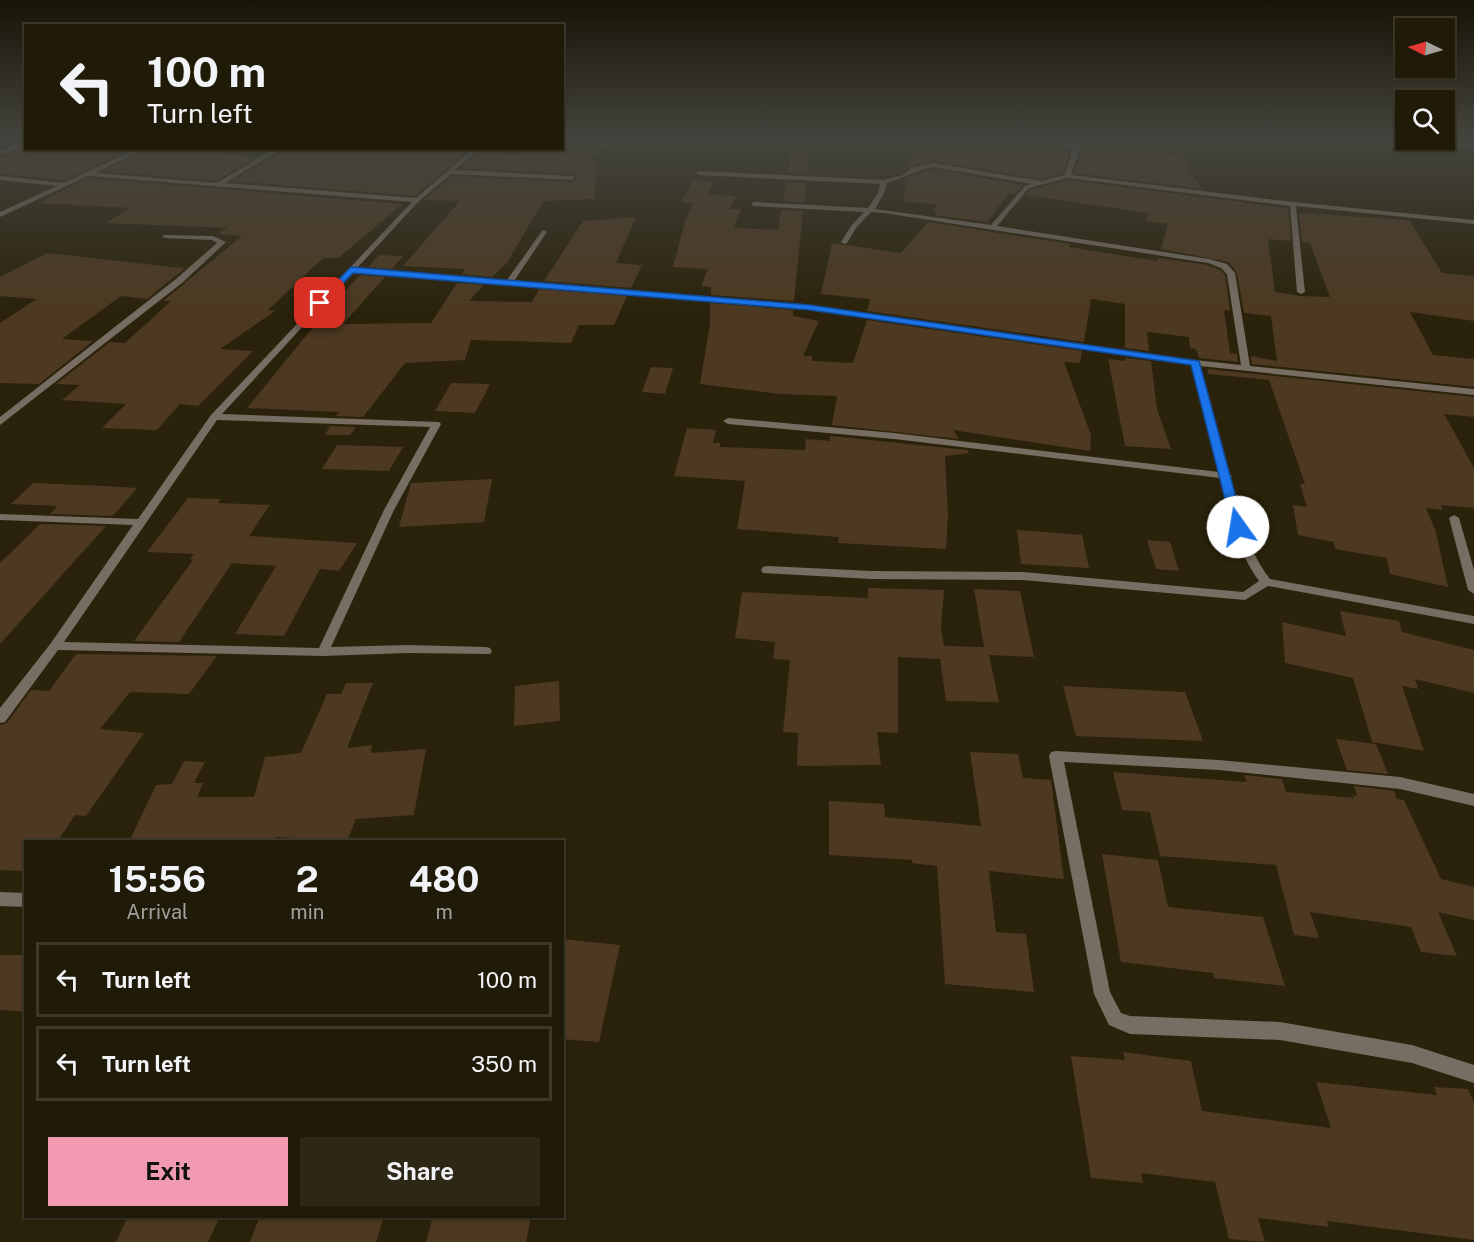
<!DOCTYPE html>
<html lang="en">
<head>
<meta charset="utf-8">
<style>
	:root { --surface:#201a08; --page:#2d2716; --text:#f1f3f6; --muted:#a2a19c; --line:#3d3829; --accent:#f19ab1 }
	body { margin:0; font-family:"Public Sans",sans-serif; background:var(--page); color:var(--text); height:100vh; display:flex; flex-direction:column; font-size:22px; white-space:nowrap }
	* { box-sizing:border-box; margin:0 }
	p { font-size:20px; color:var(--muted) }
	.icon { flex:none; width:33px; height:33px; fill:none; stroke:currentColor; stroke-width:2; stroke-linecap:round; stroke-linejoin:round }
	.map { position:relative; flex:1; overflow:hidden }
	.details { position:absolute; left:24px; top:840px; width:540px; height:378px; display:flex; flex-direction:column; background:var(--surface); border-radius:0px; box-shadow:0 2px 4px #0004,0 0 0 2px var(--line) }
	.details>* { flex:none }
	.top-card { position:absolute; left:24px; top:24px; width:540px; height:126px; border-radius:0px; box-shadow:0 2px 4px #0004,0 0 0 2px var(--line); background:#201a08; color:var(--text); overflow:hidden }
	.needle { width:39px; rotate:275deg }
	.tools { position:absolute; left:1395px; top:18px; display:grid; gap:12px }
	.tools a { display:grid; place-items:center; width:60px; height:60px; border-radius:0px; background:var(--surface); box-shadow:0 2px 4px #0004,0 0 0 2px var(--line); font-size:30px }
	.pin { position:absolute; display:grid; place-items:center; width:51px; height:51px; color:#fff; margin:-26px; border-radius:12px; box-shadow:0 3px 9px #0006 }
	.me { position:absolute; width:66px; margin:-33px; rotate:347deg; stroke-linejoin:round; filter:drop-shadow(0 0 4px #0008) }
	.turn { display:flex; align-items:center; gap:21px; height:126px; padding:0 24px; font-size:27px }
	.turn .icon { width:78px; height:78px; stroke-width:2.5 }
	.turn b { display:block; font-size:42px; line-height:51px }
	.eta { display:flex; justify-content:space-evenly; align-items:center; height:102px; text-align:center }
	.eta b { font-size:36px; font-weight:700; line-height:42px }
	.button { display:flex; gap:12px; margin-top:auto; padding:12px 24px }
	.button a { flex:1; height:69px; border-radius:0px; background:var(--accent); color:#111; font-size:24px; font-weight:700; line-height:69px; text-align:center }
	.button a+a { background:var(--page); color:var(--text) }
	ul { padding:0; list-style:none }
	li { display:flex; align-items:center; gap:18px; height:75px; margin:0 12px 9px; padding:0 12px; border:3px solid var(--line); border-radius:0px }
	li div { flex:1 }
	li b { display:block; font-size:22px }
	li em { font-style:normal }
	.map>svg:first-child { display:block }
</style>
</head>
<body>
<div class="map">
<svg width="1474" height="1242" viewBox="0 0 1474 1242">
	<rect width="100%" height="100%" fill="#2a220a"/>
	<g fill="#4d3921">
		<polygon points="562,139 618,139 586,161 596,162 595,199 543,201 507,263 492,277 462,274 465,269 403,266 460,201 424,200 452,176 572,182 577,179 572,174 461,168 479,152 523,155 523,148 562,148"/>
		<polygon points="793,139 811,139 807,174 788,173"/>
		<polygon points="1084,139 1133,139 1140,153 1180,155 1202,189 1074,173 1084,148"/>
		<polygon points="952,141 995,147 998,144 1039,150 1040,146 1070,150 1063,173 1041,179 933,161 909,167 913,142 943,144"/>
		<polygon points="26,148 132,148 66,180 0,174 0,157"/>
		<polygon points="149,148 185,148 254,158 216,181 103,171"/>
		<polygon points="291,148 454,148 451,151 466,152 415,196 232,181"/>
		<polygon points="933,169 1023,185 1015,194 1009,193 987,222 935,215 937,212 932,211 938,204 903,202 907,178"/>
		<polygon points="88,178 403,204 338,258 323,258 268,310 275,311 220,349 253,351 198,406 180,404 157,430 102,428 126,404 62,400 80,385 56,384 110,342 125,343 171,301 163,301 242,236 218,234 227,228 106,223 131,208 38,203"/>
		<polygon points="693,180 714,182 708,194 736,196 730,209 741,209 734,228 778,230 781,210 803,211 794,301 711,295 711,287 701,286 708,269 673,267 685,221 693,203 681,202"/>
		<polygon points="1068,180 1288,208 1291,241 1268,239 1275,292 1300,296 1330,297 1310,243 1302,242 1299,213 1409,220 1442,273 1474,276 1474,321 1410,312 1433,355 1474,359 1474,387 1252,364 1251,356 1277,361 1271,316 1244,313 1237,273 1229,262 1161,249 1168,224 1146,221 1149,213 1026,195 1030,190"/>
		<polygon points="786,182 806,183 804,202 783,201"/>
		<polygon points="636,217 616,263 642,265 631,288 544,281 583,221"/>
		<polygon points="928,222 1070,244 1069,247 1157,261 1158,258 1207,265 1220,270 1225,275 1230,311 1224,310 1230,353 1237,354 1238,362 1199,358 1196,349 1190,348 1189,337 1147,332 1149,351 1125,348 1125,304 1091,299 1084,342 867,311 870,299 821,294 832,243 901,253"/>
		<polygon points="47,253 172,267 185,268 147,299 121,296 62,339 93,341 39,384 0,383 0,323 37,299 0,296 0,277"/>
		<polygon points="379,255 403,256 392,269 368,267"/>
		<polygon points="360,275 385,277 343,324 431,323 457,283 484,285 469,301 532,302 539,289 627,296 614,325 579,325 571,343 471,340 465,360 405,363 363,417 336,416 339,412 247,408 322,316"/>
		<polygon points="710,303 793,310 793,316 819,321 803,356 812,356 812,361 853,363 867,320 1082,351 1080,363 1064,362 1091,435 1090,451 953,430 959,439 832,425 837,396 780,394 700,384 710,323"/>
		<polygon points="1125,358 1151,361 1157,409 1171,449 1125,446 1108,359 1125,361"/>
		<polygon points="651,367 673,368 665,394 642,392"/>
		<polygon points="1207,369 1474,397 1474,417 1444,414 1474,468 1474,508 1441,505 1443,510 1426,508 1436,532 1448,587 1390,574 1387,558 1335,549 1334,542 1298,535 1293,505 1307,507 1300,484 1305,484 1269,380 1209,374"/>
		<polygon points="451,383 490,384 475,413 435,411"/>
		<polygon points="330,426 356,427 350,435 325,435"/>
		<polygon points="687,428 716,430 713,443 720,443 720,447 805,450 806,439 830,441 830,436 967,450 969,453 945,456 948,515 946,549 838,543 839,537 737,529 745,481 674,476"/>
		<polygon points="337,445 403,447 389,471 322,469"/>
		<polygon points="492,479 484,522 399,527 411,483"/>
		<polygon points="33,483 103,486 137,488 113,516 50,514 57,506 11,504"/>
		<polygon points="188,498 221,499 218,503 270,505 249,536 357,543 339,571 320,569 284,636 235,634 276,566 232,563 179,642 134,641 193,560 190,559 194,554 147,552"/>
		<polygon points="40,524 106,526 0,644 0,563"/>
		<polygon points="1017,530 1082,535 1089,568 1021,564"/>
		<polygon points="1147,540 1170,542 1179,571 1156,569"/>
		<polygon points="868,588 944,590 941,628 944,646 984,647 974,589 1020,591 1034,657 989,655 999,702 946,701 940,659 898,657 898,733 877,732 881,765 797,766 798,733 783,732 790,660 773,659 775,642 735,638 742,592 868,598"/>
		<polygon points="1340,611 1399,621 1402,632 1474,650 1474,693 1415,679 1418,689 1402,686 1424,751 1372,742 1353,678 1285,663 1282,622 1346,636"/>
		<polygon points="76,654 217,656 189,694 130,692 100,729 144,733 86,816 75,815 57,842 26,842 26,871 0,870 0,725 7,723 31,690 49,691"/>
		<polygon points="559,681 560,721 514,726 515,686"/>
		<polygon points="346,683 373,683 347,748 372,745 371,753 426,749 414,815 356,819 347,841 276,837 274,842 129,842 156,785 172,784 184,761 205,762 194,783 203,783 197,797 254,797 265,757 301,753 327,694 341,694"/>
		<polygon points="1063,686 1185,692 1203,741 1076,736"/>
		<polygon points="1336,739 1376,744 1388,774 1347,770"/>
		<polygon points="970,752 1018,754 1023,778 1051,780 1064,879 989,871 996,932 1026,934 1034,992 945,984 937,866 912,863 912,860 829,855 829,801 884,804 885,817 981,826"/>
		<polygon points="1113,772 1247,782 1244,775 1282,779 1286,792 1354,798 1353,795 1357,796 1354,786 1394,791 1397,799 1404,800 1441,879 1474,887 1474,920 1438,912 1457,956 1421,952 1411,927 1310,912 1319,938 1294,935 1276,865 1160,856 1150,812 1122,810"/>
		<polygon points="1102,854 1158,860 1168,907 1263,917 1285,986 1214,978 1213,973 1121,962"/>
		<polygon points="562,939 620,945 599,1042 562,1039"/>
		<polygon points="0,955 26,955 26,1012 0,1010"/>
		<polygon points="1123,1052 1191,1061 1202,1111 1331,1128 1316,1082 1437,1095 1434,1087 1468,1089 1474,1102 1474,1240 1327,1221 1329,1227 1258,1218 1265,1242 1229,1239 1215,1182 1141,1173 1143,1183 1091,1178 1071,1056 1125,1060"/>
		<polygon points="128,1216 220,1216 208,1242 116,1242"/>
		<polygon points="260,1216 384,1216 376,1242 250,1242"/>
		<polygon points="433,1216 531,1216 526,1242 426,1242"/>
	</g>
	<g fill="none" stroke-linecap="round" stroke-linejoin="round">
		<g fill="#776d62" fill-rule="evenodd">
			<polygon points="916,139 944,139 941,141"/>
			<path d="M996,139H1017L1074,145L1076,139H1082L1080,146L1082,147L1079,149L1071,175L1293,202L1474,220V224L1296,206L1305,292L1301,294L1297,292L1290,206L1068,178L1029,188L997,226L1209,259L1227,264L1235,273L1250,366L1474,389V395L1200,366L1229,473L1232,476L1230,478C1240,513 1247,550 1270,579L1474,616V624L1268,586L1245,600L1023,580L872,579L763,573L761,570L763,567L767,566L872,571L1023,572L1243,592L1259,581C1237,551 1229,514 1220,478L894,439L728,424L723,421L728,418L894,433L1219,472L1191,365L810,309L353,272L222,414L439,422L441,424L394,510L331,647L408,645L486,647L490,648L492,651L490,654L408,653L323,656L58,650L5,722L0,723V708L51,643L133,525L0,520V514L138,519L211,415L412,202L88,176L0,217V212L57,186L0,180V176L64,183L81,175L82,173L87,172L138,148H147L95,173L217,183L275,148H283L225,183L416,198L474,148H481L455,170L572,176L575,178L572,180L451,174L419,201L357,268L507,280L542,231L544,230L547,232L514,281L810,305L1195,360L1241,365L1227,274L1221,268L1208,263L884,213L871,212L856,228L847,243L845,244L841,242L851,226L864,212L754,206L751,204L754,202L868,208L878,193L880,184L699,175L696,173L699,171L884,180L903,175L911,168L933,163L1041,181L1065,175L1073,148ZM933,167L1032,184L1025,186L991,225L875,209L884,193L887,183C904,178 916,170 933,167ZM217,420L430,427L384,510L319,648L64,642Z"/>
			<polygon points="1298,139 1474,144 1474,148 1301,141"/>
			<polygon points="26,142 26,146 0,155 0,151"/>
			<polygon points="163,235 213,236 226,242 182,283 0,425 0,417 176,279 217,243 212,240 165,238 163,237"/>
			<polygon points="1454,515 1459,518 1474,570 1474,594 1468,590 1449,518"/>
			<polygon points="1056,751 1219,760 1400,777 1474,794 1474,806 1400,789 1219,770 1064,762 1110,992 1121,1013 1130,1016 1280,1022 1412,1045 1474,1065 1474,1083 1412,1063 1280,1040 1130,1034 1109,1025 1094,994 1049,756 1051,752"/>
			<polygon points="0,892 26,893 26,907 0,906"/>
		</g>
		<polygon fill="#a79885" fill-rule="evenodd" points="1470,139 1474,139 1474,142"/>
	</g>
	<linearGradient id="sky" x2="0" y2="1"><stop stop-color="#171306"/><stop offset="0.44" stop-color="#44443e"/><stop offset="1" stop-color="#44443e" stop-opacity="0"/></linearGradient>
	<rect width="1474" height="313" fill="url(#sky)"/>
	<polygon fill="#1a73e8" stroke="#114b97" stroke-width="1.5" points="351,267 810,305 1199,361 1244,527 1238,531 1232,527 1191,365 810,310 353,273 323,304 317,304 317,301"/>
</svg>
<div class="tools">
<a><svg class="needle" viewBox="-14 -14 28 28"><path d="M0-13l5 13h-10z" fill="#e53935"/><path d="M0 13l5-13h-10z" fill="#a2a19c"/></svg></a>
<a><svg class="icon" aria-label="search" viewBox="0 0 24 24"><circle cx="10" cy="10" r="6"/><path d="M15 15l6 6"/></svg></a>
</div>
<div class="pin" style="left:320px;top:303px;background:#d93025"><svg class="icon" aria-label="arrive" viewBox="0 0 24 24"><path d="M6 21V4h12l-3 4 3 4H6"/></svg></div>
<svg class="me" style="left:1238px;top:527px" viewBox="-20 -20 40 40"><circle r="19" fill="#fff"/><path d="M0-13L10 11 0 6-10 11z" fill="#1a73e8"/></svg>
<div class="top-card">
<div class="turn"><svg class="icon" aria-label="left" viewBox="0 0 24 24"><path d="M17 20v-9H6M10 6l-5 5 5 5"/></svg><div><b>100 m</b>Turn left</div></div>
</div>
<section class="details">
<div class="eta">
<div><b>15:56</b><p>Arrival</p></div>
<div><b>2</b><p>min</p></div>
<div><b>480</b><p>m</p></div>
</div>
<ul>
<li><svg class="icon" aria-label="left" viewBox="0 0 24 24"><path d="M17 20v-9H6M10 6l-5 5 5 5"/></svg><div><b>Turn left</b></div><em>100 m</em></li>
<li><svg class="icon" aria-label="left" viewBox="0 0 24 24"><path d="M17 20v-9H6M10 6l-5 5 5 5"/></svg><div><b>Turn left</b></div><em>350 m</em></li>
</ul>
<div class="button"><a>Exit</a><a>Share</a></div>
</section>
</div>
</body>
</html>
